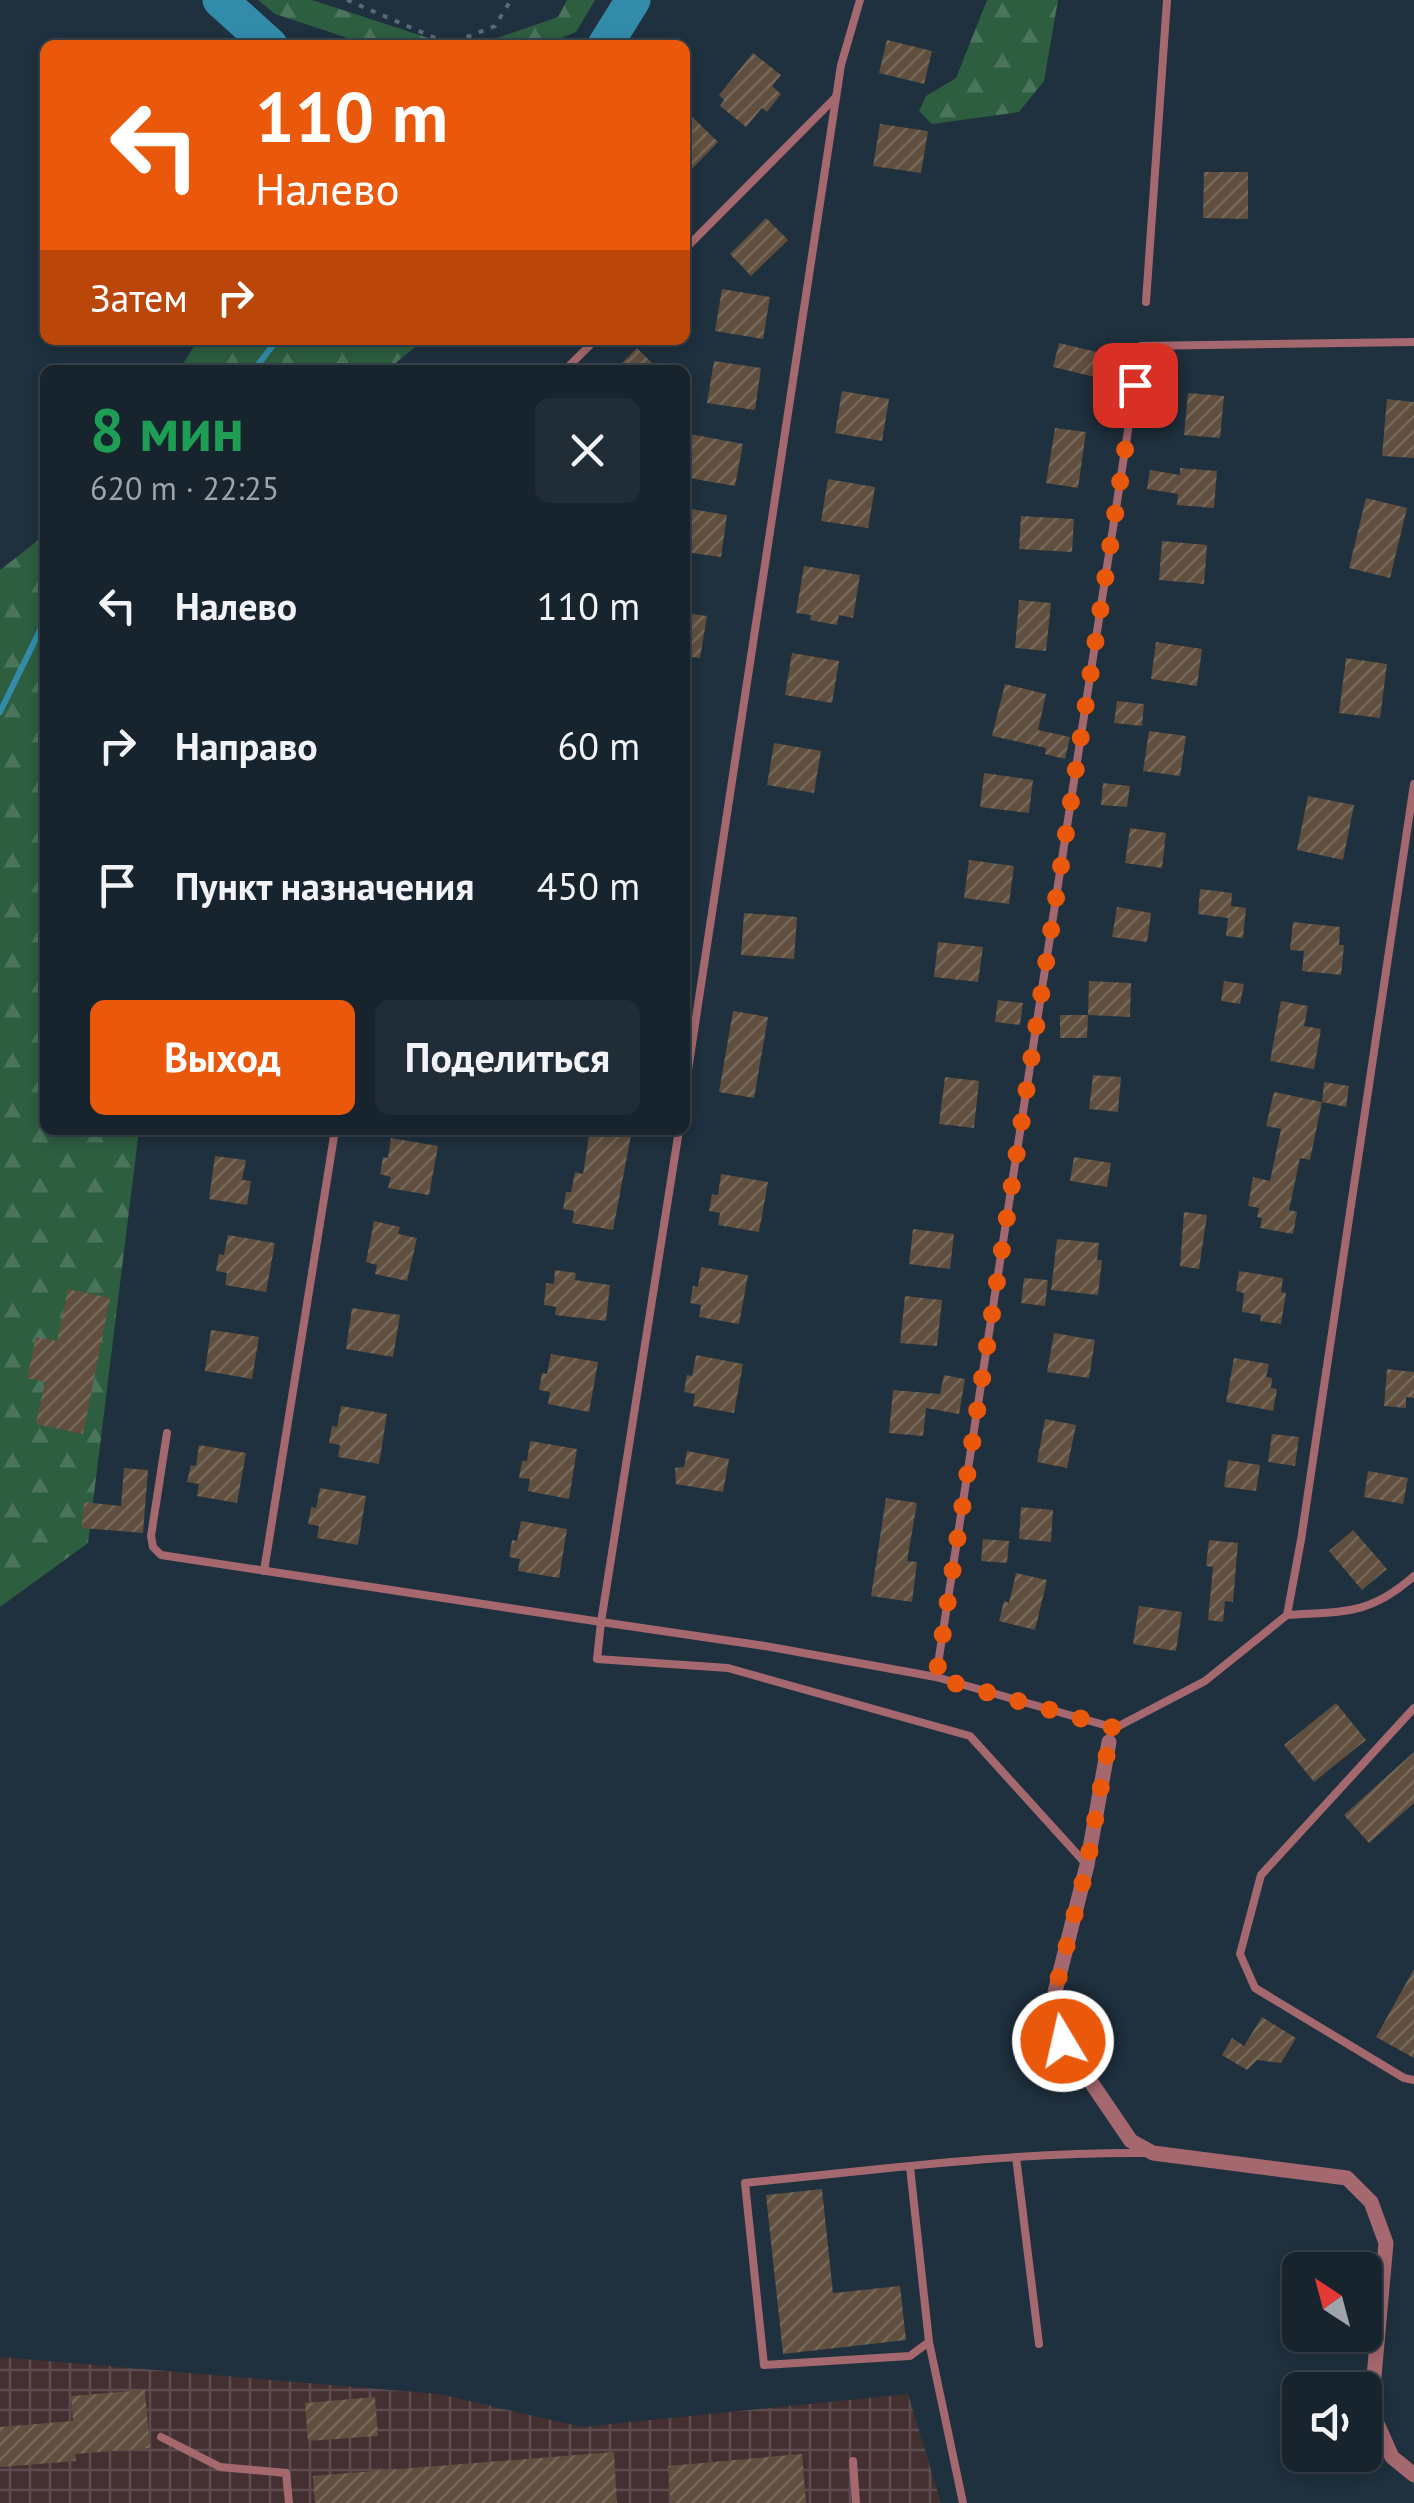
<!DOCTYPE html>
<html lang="ru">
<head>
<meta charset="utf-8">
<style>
	:root { --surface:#17242e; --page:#202c36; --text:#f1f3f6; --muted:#9ea4aa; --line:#36414a; --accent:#ea580c }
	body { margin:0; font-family:"PT Sans",sans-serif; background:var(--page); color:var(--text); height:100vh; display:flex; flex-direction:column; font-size:38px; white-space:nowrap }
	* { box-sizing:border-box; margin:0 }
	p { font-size:32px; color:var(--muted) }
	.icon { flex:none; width:55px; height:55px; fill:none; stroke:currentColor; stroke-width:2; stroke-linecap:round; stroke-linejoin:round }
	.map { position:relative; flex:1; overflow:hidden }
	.sheet { position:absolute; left:40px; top:365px; width:650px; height:770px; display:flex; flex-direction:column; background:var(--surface); border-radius:15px; box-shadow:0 5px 15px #0003,0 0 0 2px var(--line) }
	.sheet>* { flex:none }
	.hud { position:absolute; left:40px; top:40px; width:650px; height:305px; border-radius:15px; box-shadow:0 5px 15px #0003,0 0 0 2px var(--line); background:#ea580c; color:#fff; overflow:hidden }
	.needle { width:65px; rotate:324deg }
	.controls { position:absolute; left:1282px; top:2252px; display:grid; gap:20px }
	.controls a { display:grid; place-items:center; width:100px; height:100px; border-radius:15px; background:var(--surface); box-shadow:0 5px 15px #0003,0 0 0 2px var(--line); font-size:50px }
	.pin { position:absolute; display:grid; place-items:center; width:85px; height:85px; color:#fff; margin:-42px; border-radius:20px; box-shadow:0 5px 15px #0006 }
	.me { position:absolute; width:110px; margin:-55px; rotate:351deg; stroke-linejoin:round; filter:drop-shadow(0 0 8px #0008) }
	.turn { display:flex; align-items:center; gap:35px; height:210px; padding:0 50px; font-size:45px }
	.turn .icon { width:130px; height:130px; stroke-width:2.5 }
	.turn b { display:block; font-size:70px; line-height:85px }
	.then { display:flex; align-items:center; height:95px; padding:0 50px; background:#0003; gap:20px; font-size:38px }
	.round { display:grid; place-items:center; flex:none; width:105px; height:105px; border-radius:15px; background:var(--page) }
	.overview { display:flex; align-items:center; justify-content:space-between; height:170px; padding:0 50px }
	h1 { font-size:60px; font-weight:700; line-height:75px; color:#1e9e55 }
	.action { display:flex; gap:20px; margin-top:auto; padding:20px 50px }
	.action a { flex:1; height:115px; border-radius:15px; background:var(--accent); color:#fff; font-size:40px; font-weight:700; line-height:115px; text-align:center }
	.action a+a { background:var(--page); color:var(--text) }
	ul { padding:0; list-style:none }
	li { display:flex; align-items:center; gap:30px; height:140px; padding:0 50px }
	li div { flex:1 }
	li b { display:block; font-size:38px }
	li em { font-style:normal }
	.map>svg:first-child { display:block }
</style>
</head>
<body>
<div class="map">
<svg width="1414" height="2503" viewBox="0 0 1414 2503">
	<defs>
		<pattern id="industrial-grid" width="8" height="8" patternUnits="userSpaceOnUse" patternTransform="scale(2.5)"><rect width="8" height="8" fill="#442f31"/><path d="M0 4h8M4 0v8" fill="none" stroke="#5e4c4f"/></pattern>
		<pattern id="forest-firs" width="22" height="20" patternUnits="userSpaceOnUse" patternTransform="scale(2.5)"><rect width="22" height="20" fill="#2d5e40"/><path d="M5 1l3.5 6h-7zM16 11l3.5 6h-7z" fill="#4a745b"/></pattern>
		<pattern id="building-hatch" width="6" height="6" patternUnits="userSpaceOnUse" patternTransform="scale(2.5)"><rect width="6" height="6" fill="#604f3e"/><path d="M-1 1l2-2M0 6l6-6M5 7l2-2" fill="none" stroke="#76685a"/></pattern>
	</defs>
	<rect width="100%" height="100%" fill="#1f303e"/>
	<polygon fill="url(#industrial-grid)" points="0,2357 439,2394 582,2427 908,2394 941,2503 0,2503"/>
	<g fill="url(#forest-firs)">
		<polygon points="258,0 312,0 450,45 369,45 275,14"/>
		<polygon points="567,0 595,0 576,32 544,45 477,45 558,17"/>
		<polygon points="987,0 1058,0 1044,81 1019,112 932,124 919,111 926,96 956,78"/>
		<polygon points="198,340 424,340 387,370 179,370"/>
		<polygon points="45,535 45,1130 139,1130 88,1543 0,1607 0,570"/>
	</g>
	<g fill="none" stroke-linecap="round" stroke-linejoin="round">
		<g stroke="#328ca9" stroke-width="6">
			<polyline points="254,370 277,340"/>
			<polyline points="0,712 45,620"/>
		</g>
		<g stroke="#328ca9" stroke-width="35">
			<polyline points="220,0 270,45"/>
			<polyline points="605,45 633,0"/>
		</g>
	</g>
	<g fill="url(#building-hatch)">
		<polygon points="887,40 932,51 924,84 879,73"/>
		<polygon points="753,53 781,75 772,86 781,94 767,112 762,108 746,127 720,106 724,100 719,95"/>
		<polygon points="685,110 718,142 685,176"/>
		<polygon points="880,124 928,131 921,173 873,166"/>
		<polygon points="1204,172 1248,172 1248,219 1203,218"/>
		<polygon points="766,218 788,240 751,276 730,254"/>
		<polygon points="722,289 770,297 763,339 715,331"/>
		<polygon points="1059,343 1101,353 1095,377 1053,367"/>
		<polygon points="637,348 659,370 615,370"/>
		<polygon points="714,361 761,368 755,410 707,403"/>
		<polygon points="842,391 889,399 882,441 835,433"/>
		<polygon points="1188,393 1224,396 1220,438 1184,435"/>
		<polygon points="1387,399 1414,402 1414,458 1382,456"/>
		<polygon points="1055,428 1086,432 1078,488 1046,483"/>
		<polygon points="685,433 743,444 735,486 689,478 692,457 685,455"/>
		<polygon points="1180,468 1217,471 1214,508 1177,505 1178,494 1147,489 1150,470 1180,475"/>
		<polygon points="828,479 875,487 868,528 821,521"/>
		<polygon points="1366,498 1407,508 1390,578 1349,568"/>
		<polygon points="685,508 727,515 721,557 685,552"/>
		<polygon points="1021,516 1074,519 1072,552 1019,549"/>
		<polygon points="1162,541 1207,545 1204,584 1159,580"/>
		<polygon points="804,566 860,575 853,618 839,615 837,625 810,620 811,615 796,613"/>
		<polygon points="1019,600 1051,603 1046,651 1015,648"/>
		<polygon points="685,613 707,616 700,658 685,656"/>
		<polygon points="1156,642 1202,649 1197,686 1151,679"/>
		<polygon points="792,653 839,661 832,703 785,695"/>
		<polygon points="1346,658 1387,664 1380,718 1339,713"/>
		<polygon points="1005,684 1046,694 1038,730 1070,737 1065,759 1045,754 1046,748 992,736"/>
		<polygon points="1117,701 1144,704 1142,726 1114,723"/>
		<polygon points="1149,731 1186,736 1180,776 1143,771"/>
		<polygon points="774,743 821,751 814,793 767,785"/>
		<polygon points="984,773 1033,780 1029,813 980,807"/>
		<polygon points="1103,783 1130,786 1127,807 1101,805"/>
		<polygon points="1308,796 1354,805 1343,860 1297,850"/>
		<polygon points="1130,828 1166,833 1162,868 1125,863"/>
		<polygon points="969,860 1014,866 1009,904 964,898"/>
		<polygon points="1200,889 1232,893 1231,906 1246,908 1243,938 1226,936 1228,918 1198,914"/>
		<polygon points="1117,907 1151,913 1147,942 1112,937"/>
		<polygon points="744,913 797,917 794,959 741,955"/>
		<polygon points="1293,922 1340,927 1339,945 1344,945 1341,975 1302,971 1304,951 1290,950"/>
		<polygon points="938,942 983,947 978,982 934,977"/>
		<polygon points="1089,981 1131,983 1130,1017 1088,1015"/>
		<polygon points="1224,981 1244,984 1240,1004 1221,1001"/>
		<polygon points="998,1000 1023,1003 1020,1025 995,1022"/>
		<polygon points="1281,1001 1308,1006 1304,1026 1321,1029 1314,1069 1270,1061"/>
		<polygon points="733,1011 768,1017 754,1098 719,1092"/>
		<polygon points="1060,1015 1088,1015 1087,1038 1060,1038"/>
		<polygon points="1093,1075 1121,1077 1118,1112 1089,1109"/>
		<polygon points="945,1077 979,1081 974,1128 939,1124"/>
		<polygon points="1324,1082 1349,1086 1346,1107 1322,1102"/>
		<polygon points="1274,1092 1322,1102 1310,1160 1300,1158 1289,1210 1297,1212 1293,1234 1260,1228 1262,1218 1257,1217 1259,1208 1248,1206 1253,1177 1270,1181 1281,1129 1266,1126"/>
		<polygon points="590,1130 632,1130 613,1230 572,1223 574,1211 563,1209 566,1192 571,1192 575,1172 583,1174"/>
		<polygon points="391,1138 438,1146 429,1195 388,1188 391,1177 380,1174 383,1157 388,1158"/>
		<polygon points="215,1156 246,1160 242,1180 251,1181 247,1205 209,1199"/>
		<polygon points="1074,1157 1111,1163 1107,1187 1070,1181"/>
		<polygon points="721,1174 768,1182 759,1232 718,1225 720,1213 709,1211 712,1194 718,1195"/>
		<polygon points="1184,1212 1207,1215 1199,1269 1180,1266"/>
		<polygon points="374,1221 400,1227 398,1234 417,1238 407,1281 375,1274 377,1265 366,1262"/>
		<polygon points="913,1229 954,1234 950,1269 909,1264"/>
		<polygon points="228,1235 275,1243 266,1292 225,1285 227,1273 216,1271 219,1254 224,1255"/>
		<polygon points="1057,1239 1099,1243 1097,1260 1102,1260 1098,1295 1051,1290"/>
		<polygon points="701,1267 748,1275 739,1324 699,1317 701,1305 690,1303 693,1286 698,1287"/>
		<polygon points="555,1270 576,1273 575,1280 610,1285 606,1321 555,1315 556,1307 544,1305 546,1283 554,1284"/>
		<polygon points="1239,1271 1283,1278 1281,1292 1286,1293 1281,1324 1260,1321 1261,1315 1242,1312 1244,1293 1236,1291"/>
		<polygon points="1024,1278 1048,1280 1045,1306 1021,1303"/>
		<polygon points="68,1289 110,1298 83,1434 36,1424 45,1382 27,1378 36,1337 57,1341"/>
		<polygon points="905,1296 942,1300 937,1346 900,1343"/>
		<polygon points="352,1308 400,1315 393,1357 346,1349"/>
		<polygon points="211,1330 259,1337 252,1379 205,1371"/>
		<polygon points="1054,1333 1095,1340 1089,1378 1047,1372"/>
		<polygon points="551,1354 598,1362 589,1412 548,1404 550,1392 539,1390 542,1373 547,1374"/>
		<polygon points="696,1355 743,1364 734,1413 693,1406 695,1394 684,1392 687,1375 692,1376"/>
		<polygon points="1234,1358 1269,1364 1266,1377 1272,1378 1271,1388 1277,1389 1273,1411 1226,1402"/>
		<polygon points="1387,1369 1414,1372 1414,1398 1406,1397 1406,1408 1384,1406"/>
		<polygon points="944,1375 965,1379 959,1414 926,1408 923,1436 889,1433 893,1390 940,1394"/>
		<polygon points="341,1406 387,1414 379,1464 338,1457 340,1445 329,1443 332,1426 337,1427"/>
		<polygon points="1045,1419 1076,1425 1067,1468 1037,1462"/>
		<polygon points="1272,1434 1299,1437 1295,1466 1268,1462"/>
		<polygon points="530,1441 577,1449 569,1499 528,1491 530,1479 519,1478 522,1461 527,1461"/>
		<polygon points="199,1445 246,1453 237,1503 197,1496 199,1484 187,1482 191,1465 196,1466"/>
		<polygon points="687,1451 729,1459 723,1492 676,1484 675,1468 684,1467"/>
		<polygon points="1228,1460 1260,1465 1256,1491 1224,1487"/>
		<polygon points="124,1468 148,1470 143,1533 82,1528 84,1502 121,1506"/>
		<polygon points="1368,1471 1408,1478 1403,1504 1364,1497"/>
		<polygon points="320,1488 366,1496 358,1545 317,1538 319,1526 308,1524 311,1507 316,1508"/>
		<polygon points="886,1498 917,1503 907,1561 917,1562 912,1602 871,1596"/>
		<polygon points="1021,1507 1053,1510 1051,1542 1019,1539"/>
		<polygon points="521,1521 567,1529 559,1578 518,1571 520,1559 509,1557 512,1540 517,1541"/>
		<polygon points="1353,1530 1387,1569 1362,1590 1329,1551"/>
		<polygon points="983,1539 1009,1541 1007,1563 981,1561"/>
		<polygon points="1209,1540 1238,1543 1233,1602 1225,1601 1223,1622 1208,1620 1213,1567 1206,1566"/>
		<polygon points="1016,1573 1047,1580 1035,1630 999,1621 1004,1601 1009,1603"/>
		<polygon points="1139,1606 1182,1612 1176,1651 1133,1644"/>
		<polygon points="1336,1703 1366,1740 1314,1782 1284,1745"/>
		<polygon points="1414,1752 1414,1803 1369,1843 1344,1815"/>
		<polygon points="1414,1969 1414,2058 1376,2037"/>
		<polygon points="1262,2017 1296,2038 1281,2063 1257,2060 1247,2070 1222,2055 1232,2038 1244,2046"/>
		<polygon points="822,2189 833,2293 900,2286 906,2340 783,2354 766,2195"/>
		<polygon points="145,2390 150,2448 75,2454 76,2461 0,2467 0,2427 73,2421 71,2396"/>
		<polygon points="375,2397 378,2436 308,2441 305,2403"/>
		<polygon points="614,2452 617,2503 315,2503 313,2476"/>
		<polygon points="802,2454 806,2503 671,2503 668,2466"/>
	</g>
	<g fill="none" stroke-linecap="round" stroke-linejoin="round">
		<polyline stroke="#5a6975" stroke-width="4" stroke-dasharray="5 8" stroke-linecap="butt" points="347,0 449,44 495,26 511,0"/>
		<g stroke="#a6686f" stroke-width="8">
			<polyline points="685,249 836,97"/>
			<polyline points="1146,302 1167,0"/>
			<polyline points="565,370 595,340"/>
			<polyline points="685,1090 841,65 860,0"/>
			<polyline points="679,1130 601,1622 765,1646 936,1677"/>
			<polyline points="167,1433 151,1536 153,1547 161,1555 601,1622 597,1659 728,1668 970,1736 1087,1865"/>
			<polyline points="264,1571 335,1130"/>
			<path d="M1287,1615C1343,1611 1369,1616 1414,1576"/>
			<polyline points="1414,1708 1261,1875 1240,1954 1255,1988 1404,2078 1414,2080"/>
			<polyline points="1115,1728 936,1677 1141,346 1414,342"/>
			<polyline points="1115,1728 1205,1681 1287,1615 1301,1540 1414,784"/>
			<polyline points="1016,2157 1039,2344"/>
			<path d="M910,2167L929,2342L910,2356L764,2365L745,2183C877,2170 1010,2152 1143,2153"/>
			<polyline points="929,2342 963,2503"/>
			<polyline points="161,2437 220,2467 286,2473 289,2503"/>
			<polyline points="853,2461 856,2503"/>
		</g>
		<polyline stroke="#a6686f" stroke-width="15" points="1109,1742 1087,1865 1055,1992 1063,2041 1131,2141 1153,2153 1347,2178 1371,2202 1386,2243 1371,2410 1392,2457 1414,2475"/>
	</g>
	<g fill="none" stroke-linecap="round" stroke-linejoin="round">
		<polyline stroke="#ea580c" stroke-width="18" stroke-dasharray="0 32.4" points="1063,2041 1055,1992 1087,1865 1109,1742 1115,1728 936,1678 1135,385"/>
	</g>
</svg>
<div class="controls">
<a><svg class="needle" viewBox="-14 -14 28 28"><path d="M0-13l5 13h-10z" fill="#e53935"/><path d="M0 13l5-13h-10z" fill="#9ea4aa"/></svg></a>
<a><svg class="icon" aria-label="sound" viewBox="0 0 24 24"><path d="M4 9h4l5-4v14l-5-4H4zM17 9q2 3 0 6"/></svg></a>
</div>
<div class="pin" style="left:1135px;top:385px;background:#d93025"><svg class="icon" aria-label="arrive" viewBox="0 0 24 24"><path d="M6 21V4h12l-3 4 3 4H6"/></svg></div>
<svg class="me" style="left:1063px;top:2041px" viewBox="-20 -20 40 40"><circle r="17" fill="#ea580c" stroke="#fff" stroke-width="3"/><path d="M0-11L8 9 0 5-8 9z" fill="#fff"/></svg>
<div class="hud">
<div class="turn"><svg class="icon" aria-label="left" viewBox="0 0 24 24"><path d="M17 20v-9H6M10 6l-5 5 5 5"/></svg><div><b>110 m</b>Налево</div></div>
<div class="then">Затем<svg class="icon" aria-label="right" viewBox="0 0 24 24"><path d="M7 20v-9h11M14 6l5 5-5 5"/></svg></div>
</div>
<section class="sheet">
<div class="overview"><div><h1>8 мин</h1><p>620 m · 22:25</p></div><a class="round"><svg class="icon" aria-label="close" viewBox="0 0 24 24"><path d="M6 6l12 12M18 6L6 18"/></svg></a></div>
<ul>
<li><svg class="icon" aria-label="left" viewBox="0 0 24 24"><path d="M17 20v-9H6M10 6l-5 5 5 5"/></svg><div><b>Налево</b></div><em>110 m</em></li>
<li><svg class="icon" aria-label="right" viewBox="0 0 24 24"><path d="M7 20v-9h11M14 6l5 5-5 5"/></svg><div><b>Направо</b></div><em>60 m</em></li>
<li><svg class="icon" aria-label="arrive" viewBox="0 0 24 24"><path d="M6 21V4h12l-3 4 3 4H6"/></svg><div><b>Пункт назначения</b></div><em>450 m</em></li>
</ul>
<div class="action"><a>Выход</a><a>Поделиться</a></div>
</section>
</div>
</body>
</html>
